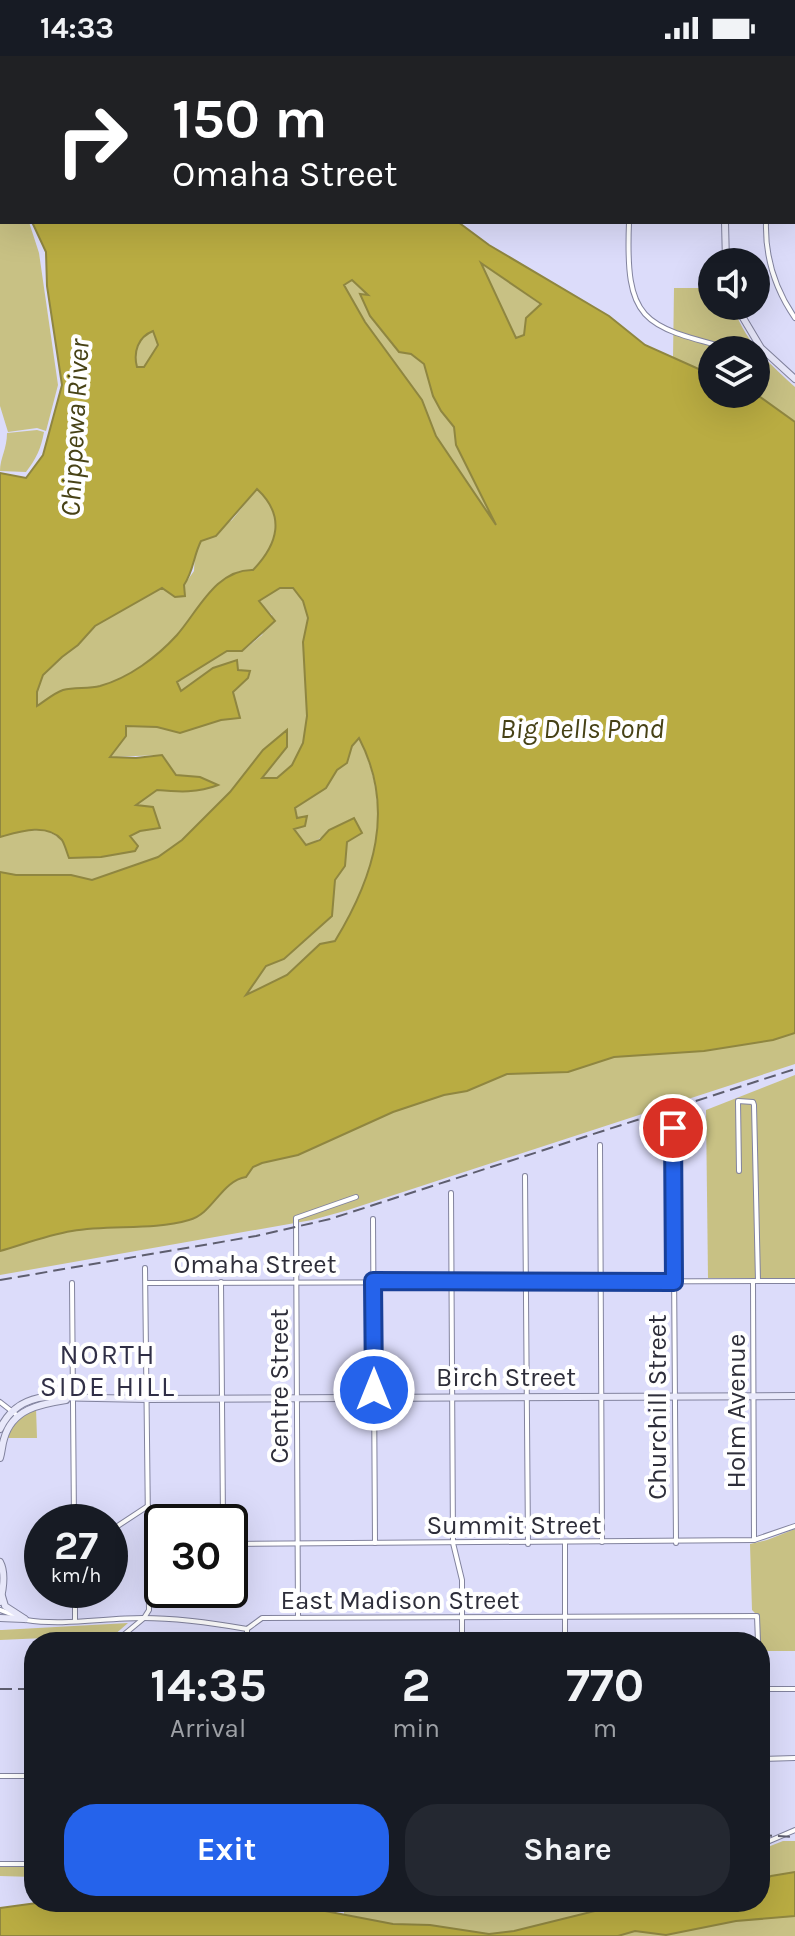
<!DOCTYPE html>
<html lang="en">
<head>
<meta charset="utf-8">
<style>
	:root { --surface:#171b24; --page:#242831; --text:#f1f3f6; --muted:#9ea1a6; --accent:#2563eb }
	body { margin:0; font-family:Karla,sans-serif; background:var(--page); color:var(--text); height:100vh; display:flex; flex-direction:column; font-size:30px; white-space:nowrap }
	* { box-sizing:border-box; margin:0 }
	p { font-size:26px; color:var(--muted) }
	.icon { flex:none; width:44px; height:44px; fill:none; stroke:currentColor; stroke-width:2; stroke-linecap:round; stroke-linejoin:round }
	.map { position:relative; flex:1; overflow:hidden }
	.side { position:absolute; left:24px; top:1576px; width:746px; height:280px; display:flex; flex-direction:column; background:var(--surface); border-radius:32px; box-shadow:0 8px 32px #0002 }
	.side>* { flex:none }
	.banner { position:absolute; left:0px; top:0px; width:796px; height:168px; box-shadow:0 8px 32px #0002; background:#202124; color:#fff; overflow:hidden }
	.tools { position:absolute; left:698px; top:192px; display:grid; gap:16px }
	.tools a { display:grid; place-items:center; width:72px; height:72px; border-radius:50%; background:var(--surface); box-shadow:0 8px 32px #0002; font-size:40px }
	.speed { position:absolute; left:24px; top:1448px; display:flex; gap:16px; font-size:40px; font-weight:700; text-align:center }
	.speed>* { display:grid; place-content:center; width:104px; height:104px; border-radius:50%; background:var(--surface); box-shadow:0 8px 32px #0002; line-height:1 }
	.speed small { font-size:20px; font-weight:400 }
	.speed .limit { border:4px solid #111; border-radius:12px; background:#fff; color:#111 }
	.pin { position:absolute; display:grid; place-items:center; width:68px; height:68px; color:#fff; margin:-34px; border:4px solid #fff; border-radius:50%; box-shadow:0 2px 8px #0007 }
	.me { position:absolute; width:88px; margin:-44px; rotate:0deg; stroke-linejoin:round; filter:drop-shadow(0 0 6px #0008) }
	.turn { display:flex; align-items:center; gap:28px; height:168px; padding:0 40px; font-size:36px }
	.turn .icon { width:104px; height:104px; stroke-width:2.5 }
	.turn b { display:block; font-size:56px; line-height:68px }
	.eta { display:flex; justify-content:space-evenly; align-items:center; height:136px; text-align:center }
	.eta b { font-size:48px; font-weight:700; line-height:56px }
	.action { display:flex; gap:16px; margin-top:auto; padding:16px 40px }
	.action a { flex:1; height:92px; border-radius:32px; background:var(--accent); color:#fff; font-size:32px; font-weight:700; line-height:92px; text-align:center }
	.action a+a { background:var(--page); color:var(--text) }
	.status { display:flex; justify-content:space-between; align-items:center; height:56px; padding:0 40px; background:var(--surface); direction:ltr }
	.status svg { height:22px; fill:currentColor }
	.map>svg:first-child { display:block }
</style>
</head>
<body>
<div class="status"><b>14:33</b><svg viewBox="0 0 49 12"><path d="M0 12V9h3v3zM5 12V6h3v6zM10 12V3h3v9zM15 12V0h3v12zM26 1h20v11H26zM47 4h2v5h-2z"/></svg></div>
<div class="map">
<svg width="795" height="1880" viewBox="0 0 795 1880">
	<rect width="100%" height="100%" fill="#dcdcfa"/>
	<g fill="#c8c184">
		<polygon points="0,83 2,166 29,166 39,197 58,329 46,375 37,372 8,376 0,350"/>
		<polygon points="479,206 541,249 526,262 524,279 516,282"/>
		<polygon points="352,224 370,241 362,238 411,298 424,308 433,340 441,355 454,371 456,389 499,475 436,380 422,344 365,266 344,229"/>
		<path d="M674,232H712V250H733C744,284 769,308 795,331V366L756,338V294H712V319L673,302Z"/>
		<path d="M153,274L158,289L144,312L136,311C134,295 138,282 153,274Z"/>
		<path d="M37,374L44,376C41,393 36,403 26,416L0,415C0,402 7,393 7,377Z"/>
		<path d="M258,432C284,462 280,487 252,514C216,513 198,556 177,579C157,601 128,622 100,630C88,633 75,631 63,634C54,638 45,645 37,650V636L43,619L95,570L162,532L184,529L194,515L195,497L201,485L232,464Z"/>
		<polygon points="280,532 293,532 303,545 308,562 303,586 307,660 303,687 292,709 277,722 262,722 287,691 287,675 263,694 230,736 182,784 158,801 92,824 71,819 16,819 0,816 0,781 23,775 46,774 61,783 130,780 140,775 159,772 135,750 157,734 183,736 200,721 176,719 162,699 109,701 126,680 126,670 157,671 180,677 221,664 240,662 233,636 248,622 250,615 238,614 181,636 176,626 227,595 243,595 262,579 272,559 258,545"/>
		<path d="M359,682C394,756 376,818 335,885L320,888L287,919L244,940L266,910L284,903L332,860L335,824L345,810L347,785L362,777L353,762C335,769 324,783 306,789L294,773L306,761L297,762L295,752L326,732L337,714L347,707L352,690Z"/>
		<path d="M795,977V1008L348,1154L312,1164L0,1219V1195C24,1188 48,1179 72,1175C110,1168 151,1175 189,1164C213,1158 221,1125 246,1120L253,1111L262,1107L298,1099L393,1056L444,1039L467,1035L507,1018L568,1016L614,1001L704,995L773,984Z"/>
		<polygon points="795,1019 795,1222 708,1222 706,1054"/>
		<path d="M36,1352L37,1382H5C12,1368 21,1359 36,1352Z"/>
		<polygon points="795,1473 795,1595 760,1595 759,1561 752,1554 750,1488 767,1484"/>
		<polygon points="128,1567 106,1586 90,1586 89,1580 0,1584 0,1574 2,1574"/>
		<polygon points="783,1785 795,1785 795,1816 771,1820 760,1826 760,1794"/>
		<polygon points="0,1811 34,1811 34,1821 0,1820"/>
		<polygon points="344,1846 647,1846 615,1850 514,1875 489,1878 430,1869 393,1868 344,1858"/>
		<polygon points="795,1860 795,1880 618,1880 635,1875 666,1879 736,1865"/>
	</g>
	<g fill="#b9ac42" stroke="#8f8640" stroke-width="2" fill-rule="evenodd">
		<polygon points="18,0 206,0 208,2 19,2"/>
		<path d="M32,166H458L489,189L609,260L645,289L712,319V338H756L795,366V977L773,984L704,995L614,1001L568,1016L507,1018L467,1035L444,1039L393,1056L298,1099L262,1107L253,1111L246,1121C221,1125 213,1158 189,1164C151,1175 110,1168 72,1175C48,1179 24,1188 0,1195V816L16,819H71L92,824L158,801L182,784L230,736L263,694L287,674V691L262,722H277L292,709L303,687L307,660L303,586L308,562L303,545L293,532H280L259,545L275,565L242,595H227L177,626L181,635L213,612L237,604L238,614L250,615L248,622L233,636L240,662L221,664L180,677L157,671L126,670V680L110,701L136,702L162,699L176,719L200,721L218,729C198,737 179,736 157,734L136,749L153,751L160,772L140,775L130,780L138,790L135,795L101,801L69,802C67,797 65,789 62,784C47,766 18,776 0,781V417L26,422L43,399L62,329L47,230L46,196ZM481,207L541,248L526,262L524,279L516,282ZM352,224L368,239L360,238L370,260L399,296L411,298L424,308L433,340L441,355L454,371L456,389L496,469L436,380L422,344L365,266L344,229ZM153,275L158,289L144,311H137C133,296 138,281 153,275ZM257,433C286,460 278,488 253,514C216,513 198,555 177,579C157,601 129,622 100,630C88,633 75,631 63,634C54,637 45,645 37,650V636L43,619L62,601L78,589L95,570L162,532L175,541L185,540L184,529C194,514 193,501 201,485L216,480ZM359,682C396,753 374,821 335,885L320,888L287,919L246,939L266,910L284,903L332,860L335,824L345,810L347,786L362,777L354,762L329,774L320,784L306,789L294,773L305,770L307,760L297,762L295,752L326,732L337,714L347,707L352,690Z"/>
		<polygon points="795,1816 795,1860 736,1865 666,1879 635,1875 618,1880 0,1880 0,1852 44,1846 241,1846 320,1854 393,1868 430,1869 489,1878 514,1875 615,1850 647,1846 760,1846 760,1827 771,1820"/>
	</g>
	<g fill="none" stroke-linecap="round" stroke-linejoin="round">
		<g stroke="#82839e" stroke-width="6">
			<g id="street">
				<polyline points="367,0 369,2"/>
				<polyline points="391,2 393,0"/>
				<polyline points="473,2 473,0"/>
				<polyline points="544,2 544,0"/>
				<polyline points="632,2 632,0"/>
				<polyline points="794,63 795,63"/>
				<polyline points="794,130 795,130"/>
				<path d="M629,166C625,268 643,270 736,294"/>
				<path d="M766,166C765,201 775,233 795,262"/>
				<polyline points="673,1072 676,1487"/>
				<polyline points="600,1089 602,1486"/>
				<polyline points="739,1115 738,1045 753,1046 754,1049 758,1225"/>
				<polyline points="525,1120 528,1488"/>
				<polyline points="451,1137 453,1487 462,1524 462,1586"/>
				<polyline points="373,1163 375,1487"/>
				<polyline points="753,1225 754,1484"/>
				<polyline points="221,1226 223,1466"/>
				<polyline points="72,1227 74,1466"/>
				<polyline points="147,1227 795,1225"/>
				<polyline points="0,1346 18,1360"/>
				<polyline points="110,1475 148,1450"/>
				<polyline points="565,1487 565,1586"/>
				<polyline points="230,1488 754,1484 795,1470"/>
				<polyline points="149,1489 162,1489"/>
				<polyline points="75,1534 75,1565"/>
				<polyline points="0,1554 14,1559"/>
				<polyline points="298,1561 296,1162 356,1141"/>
				<path d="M26,1564C63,1570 104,1562 143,1562C178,1562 213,1567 247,1573L262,1562L757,1560L758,1586"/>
				<polyline points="247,1573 247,1586"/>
				<polyline points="115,1586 144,1562 149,1554 145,1212"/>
				<polyline points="760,1633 795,1633"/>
				<polyline points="760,1703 795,1702"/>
				<polyline points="0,1720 34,1720"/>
				<polyline points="760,1789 795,1774"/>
				<polyline points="0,1808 34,1808"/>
			</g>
		</g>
		<g stroke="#82839e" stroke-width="8">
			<g id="secondary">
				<polyline points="707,0 708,2"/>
				<polyline points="725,166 726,206"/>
				<polyline points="736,250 761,292 795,323"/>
				<path d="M0,1373C9,1354 25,1343 46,1341L148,1343L795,1340"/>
				<path d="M0,1402C2,1395 2,1389 4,1383C12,1353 40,1348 66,1344"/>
				<path d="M0,1506C6,1517 3,1534 0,1546"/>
				<polyline points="2,1540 5,1550 25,1563"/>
				<polyline points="0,1562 24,1563"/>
			</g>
		</g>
		<use href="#street" stroke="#fff" stroke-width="4"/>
		<use href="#secondary" stroke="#e8e8fa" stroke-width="6"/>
		<g stroke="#5e5e6f" stroke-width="2" stroke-dasharray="12 6" stroke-linecap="butt">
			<polyline points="0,1224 256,1180 330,1163 795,1013"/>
			<polyline points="0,1633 34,1633"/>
			<polyline points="760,1779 795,1781"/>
		</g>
	</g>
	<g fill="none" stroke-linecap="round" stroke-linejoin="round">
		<g stroke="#184099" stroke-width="20">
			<polyline id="route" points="374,1334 373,1225 674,1226 673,1072"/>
		</g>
		<use href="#route" stroke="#2563eb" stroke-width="14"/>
	</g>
	<g text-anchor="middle" stroke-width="8" stroke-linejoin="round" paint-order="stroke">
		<g font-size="26" fill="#2e2e3a" stroke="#fff">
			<text x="255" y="1217">Omaha Street</text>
			<text x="506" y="1330">Birch Street</text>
			<text transform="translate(279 1330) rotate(-90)" y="9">Centre Street</text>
			<text transform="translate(657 1351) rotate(-90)" y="9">Churchill Street</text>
			<text transform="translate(736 1355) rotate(-90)" y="9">Holm Avenue</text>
			<text x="514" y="1478">Summit Street</text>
			<text x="400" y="1553">East Madison Street</text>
		</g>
		<g font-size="28" font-style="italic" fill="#474216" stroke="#fff">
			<text transform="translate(74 372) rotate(-87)" y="10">Chippewa River</text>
			<text x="582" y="682">Big Dells Pond</text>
		</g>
		<g font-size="28" letter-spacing="2" fill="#302f46" stroke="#fff">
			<text x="108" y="1308">NORTH<tspan x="108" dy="32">SIDE HILL</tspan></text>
		</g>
	</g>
</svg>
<div class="tools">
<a><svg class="icon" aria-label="sound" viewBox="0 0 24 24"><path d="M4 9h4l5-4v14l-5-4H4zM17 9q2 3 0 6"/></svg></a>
<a><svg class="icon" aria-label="layers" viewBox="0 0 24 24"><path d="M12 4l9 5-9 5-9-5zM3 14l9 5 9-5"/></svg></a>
</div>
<div class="speed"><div>27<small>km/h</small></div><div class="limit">30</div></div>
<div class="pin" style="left:673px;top:1072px;background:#d93025"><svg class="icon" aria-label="arrive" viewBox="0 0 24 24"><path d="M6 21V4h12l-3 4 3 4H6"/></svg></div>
<svg class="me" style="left:374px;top:1334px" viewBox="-20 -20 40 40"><circle r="17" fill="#2563eb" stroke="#fff" stroke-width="3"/><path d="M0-11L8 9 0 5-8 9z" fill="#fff"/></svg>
<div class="banner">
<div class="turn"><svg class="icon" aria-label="right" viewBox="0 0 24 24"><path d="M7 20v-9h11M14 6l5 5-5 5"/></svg><div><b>150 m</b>Omaha Street</div></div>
</div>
<section class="side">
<div class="eta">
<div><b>14:35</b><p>Arrival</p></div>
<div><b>2</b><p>min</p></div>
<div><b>770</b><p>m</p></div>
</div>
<div class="action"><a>Exit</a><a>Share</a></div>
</section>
</div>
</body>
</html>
